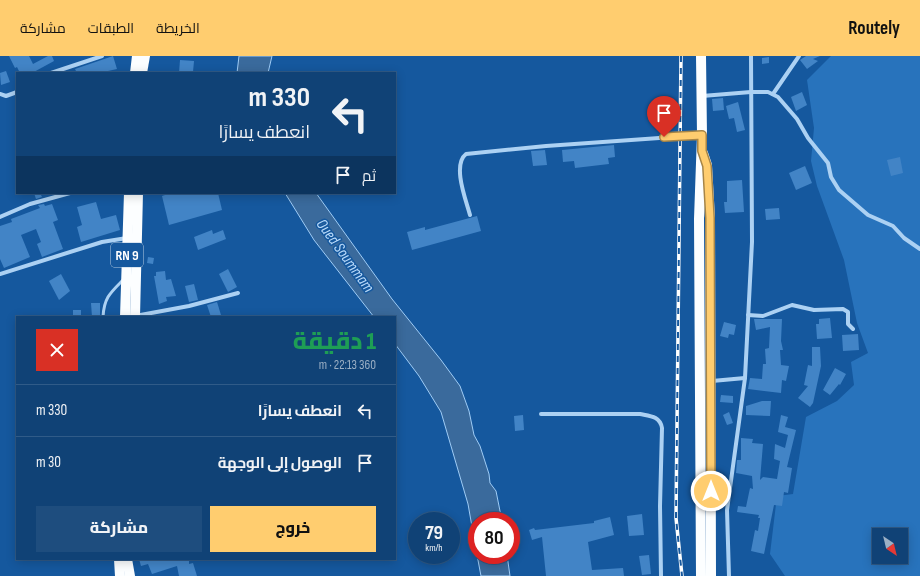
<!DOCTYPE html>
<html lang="ar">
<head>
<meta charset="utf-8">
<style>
	:root { --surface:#104276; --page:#1e4d7e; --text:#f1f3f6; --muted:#9cb0c5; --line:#305b88; --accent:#ffcd6f }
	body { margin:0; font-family:"Sofia Sans Condensed",Cairo,sans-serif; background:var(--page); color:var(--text); direction:rtl; height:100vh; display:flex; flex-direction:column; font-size:15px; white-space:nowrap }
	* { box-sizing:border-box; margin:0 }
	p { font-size:13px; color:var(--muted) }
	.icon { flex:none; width:22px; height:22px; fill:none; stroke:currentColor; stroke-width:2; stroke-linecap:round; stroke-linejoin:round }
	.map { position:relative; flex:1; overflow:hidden; direction:ltr }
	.drawer { position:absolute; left:16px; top:260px; width:380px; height:244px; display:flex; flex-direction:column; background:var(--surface); border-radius:0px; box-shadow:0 2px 10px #0003,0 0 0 1px var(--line); direction:rtl }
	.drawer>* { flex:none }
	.guide { position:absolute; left:16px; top:16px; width:380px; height:122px; border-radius:0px; box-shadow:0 2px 10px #0003,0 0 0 1px var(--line); direction:rtl; background:#104276; color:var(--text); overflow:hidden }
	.needle { width:26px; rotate:145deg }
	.tools { position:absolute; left:872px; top:472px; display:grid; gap:8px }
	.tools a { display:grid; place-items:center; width:36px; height:36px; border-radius:0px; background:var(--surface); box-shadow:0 2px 10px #0003,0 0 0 1px var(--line); font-size:20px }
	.speed { position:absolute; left:408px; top:456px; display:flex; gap:8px; font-size:20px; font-weight:700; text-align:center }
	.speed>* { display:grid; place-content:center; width:52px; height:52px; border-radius:50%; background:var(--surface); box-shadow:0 2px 10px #0003,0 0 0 1px var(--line); line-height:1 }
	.speed small { font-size:10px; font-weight:400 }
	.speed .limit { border:6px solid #d22; background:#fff; color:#111 }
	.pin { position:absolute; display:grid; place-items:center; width:34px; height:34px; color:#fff; margin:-41px -17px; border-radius:50% 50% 50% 0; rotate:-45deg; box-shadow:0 0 4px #0007 }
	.pin .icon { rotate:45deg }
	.me { position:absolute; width:44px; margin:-22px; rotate:0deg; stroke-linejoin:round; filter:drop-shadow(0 0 3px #0008) }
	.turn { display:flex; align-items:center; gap:14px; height:84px; padding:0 20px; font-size:18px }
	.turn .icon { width:52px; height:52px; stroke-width:2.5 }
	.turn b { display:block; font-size:28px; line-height:34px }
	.then { display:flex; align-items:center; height:38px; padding:0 20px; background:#0003; gap:8px; font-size:15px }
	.round { display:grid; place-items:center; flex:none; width:42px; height:42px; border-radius:0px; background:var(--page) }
	.summary { display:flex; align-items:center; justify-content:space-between; height:68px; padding:0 20px }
	h1 { font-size:24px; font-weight:800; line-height:30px; color:#1e9e55 }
	.action { display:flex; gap:8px; margin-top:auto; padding:8px 20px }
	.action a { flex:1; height:46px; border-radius:0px; background:var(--accent); color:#111; font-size:16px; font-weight:800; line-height:46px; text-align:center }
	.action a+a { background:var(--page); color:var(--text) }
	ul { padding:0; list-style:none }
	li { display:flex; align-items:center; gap:12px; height:52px; padding:0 20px; border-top:1px solid var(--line) }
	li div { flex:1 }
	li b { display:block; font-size:15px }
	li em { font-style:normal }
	header { display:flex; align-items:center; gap:24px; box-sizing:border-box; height:56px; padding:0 20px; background:var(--accent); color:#111 }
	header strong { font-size:19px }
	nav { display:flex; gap:22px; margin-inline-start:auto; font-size:14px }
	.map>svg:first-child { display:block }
</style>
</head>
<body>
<header>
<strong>Routely</strong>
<nav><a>الخريطة</a><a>الطبقات</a><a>مشاركة</a></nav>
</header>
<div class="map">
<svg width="920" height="520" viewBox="0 0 920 520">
	<rect width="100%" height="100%" fill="#15589e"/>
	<path fill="#2873bc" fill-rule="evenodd" d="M831,0H920V520H785L770,498L777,440L793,438L806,361L837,345L854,329L851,306L868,297L857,267L844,204L817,130L811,105L814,72L807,24ZM879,479H901V501H879Z"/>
	<g fill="#3a6a9c" stroke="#9fccf6">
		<polygon points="239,0 272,0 268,17 237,17"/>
		<polygon points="285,137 316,137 392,243 441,304 460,330 469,355 474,379 480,390 489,418 490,427 496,435 502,465 477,465 477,499 468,448 441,356 419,320 395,288 395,261 374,261 314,184"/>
		<polygon points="477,499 507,499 510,520 481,520"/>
	</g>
	<g fill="#4284c6">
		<polygon points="9,0 29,0 33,8 48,0 52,0 54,5 32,17 20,17 17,11 15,12"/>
		<polygon points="113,0 117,13 108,15 109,17 77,17 75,13"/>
		<polygon points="806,0 820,0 813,3 818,5 807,13 800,4"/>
		<polygon points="769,1 769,7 762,8 762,2"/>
		<polygon points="180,4 194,5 193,16 179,17"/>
		<polygon points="6,15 10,26 1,29 0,17"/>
		<polygon points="802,36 807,49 796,55 791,41"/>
		<polygon points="723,42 724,54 713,55 712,43"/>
		<polygon points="738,46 745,74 737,76 734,62 729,63 726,50"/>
		<polygon points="614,89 615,101 608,102 609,108 575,112 574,105 563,106 562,94"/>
		<polygon points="545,94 547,109 533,110 531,95"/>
		<polygon points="900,101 903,117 891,120 887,104"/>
		<polygon points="805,110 812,127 796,134 789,117"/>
		<polygon points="742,124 744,156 725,157 724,146 727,146 727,125"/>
		<polygon points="34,137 40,137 42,141 36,143"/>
		<polygon points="171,137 218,137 222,154 169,169 162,140"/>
		<polygon points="96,146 101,163 116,159 120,174 81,186 77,171 82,169 77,151"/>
		<polygon points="44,148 45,150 52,148 58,164 53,166 63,193 42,201 37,188 41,186 36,173 21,179 30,201 4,212 0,203 0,170 12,166 11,163 40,152 38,149"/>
		<polygon points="779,152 780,163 766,164 765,153"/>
		<polygon points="477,160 481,175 412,194 407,176 425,171 425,174"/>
		<polygon points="212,174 213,178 223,174 226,183 198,194 194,181"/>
		<polygon points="148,201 154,202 153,208 147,207"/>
		<polygon points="228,213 237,231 228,236 219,218"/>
		<polygon points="165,215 166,224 171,223 176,240 166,241 167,245 159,248 154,220 156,220 156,216"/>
		<polygon points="61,218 70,235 59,244 49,225"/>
		<polygon points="194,228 198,244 189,246 185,230"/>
		<polygon points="217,246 221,259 211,261 207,249"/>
		<polygon points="91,247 100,247 100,261 92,261"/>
		<rect x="73" y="254" width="8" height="7"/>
		<polygon points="830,262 832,282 817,283 816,268 819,268 819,263"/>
		<polygon points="754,263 782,263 781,285 783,294 780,294 781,309 789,310 786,325 782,324 781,337 748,333 750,322 762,323 763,308 766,308 765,293 769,292 770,271 756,274"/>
		<polygon points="724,266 736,269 734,279 729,278 728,282 720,280"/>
		<polygon points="858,278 859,294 843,295 842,279"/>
		<polygon points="812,291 820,291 821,310 813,347 810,351 798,342 808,330 804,329 808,309 812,310"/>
		<polygon points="835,312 846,318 840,329 839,328 830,339 823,334"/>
		<polygon points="721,339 733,340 733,347 720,346"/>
		<polygon points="762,345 771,345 770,360 746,359 746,350"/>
		<polygon points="729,356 733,367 727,369 723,359"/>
		<polygon points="523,359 524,374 515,375 514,360"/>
		<polygon points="781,359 788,361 785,371 796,374 787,411 792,412 788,437 784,436 782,450 774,449 764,498 751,495 755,474 758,475 760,462 758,462 759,459 737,456 738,450 746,451 750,432 753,433 752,420 736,417 737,404 741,404 741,382 753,383 752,387 763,388 760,424 763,421 777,423 780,405 774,403 775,388 785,392 788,379 778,376"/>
		<polygon points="642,458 644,479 629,480 627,460"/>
		<polygon points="610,461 614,479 588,486 592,514 623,512 624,520 546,520 542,481 532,484 529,474 534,472 535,474 594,467 594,465"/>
		<polygon points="649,499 651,518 642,519 639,500"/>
		<polygon points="139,503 189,503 189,508 193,507 197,520 179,520 177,510 152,518 148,508 141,510"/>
	</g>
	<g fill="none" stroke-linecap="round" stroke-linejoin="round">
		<path stroke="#acd1f3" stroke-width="3" d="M103,261C104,242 110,237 123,224"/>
		<g stroke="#acd1f3" stroke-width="4">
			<polyline points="51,17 102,0"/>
			<polyline points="0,38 6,40 17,36"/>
			<polyline points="773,38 799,0"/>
			<polyline points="702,40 751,36 768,36 778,41 797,63 808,82 828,107 831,121 839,134 868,159 893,170 904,182 920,193"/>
			<path d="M470,159C466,144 452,109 466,98L546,90L702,79"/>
			<polyline points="0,161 30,148 70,137"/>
			<polyline points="0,218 102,186 127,182"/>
			<polyline points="748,259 763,260 792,249 814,254 843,253 848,256 848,268 853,273"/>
			<polyline points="135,260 189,250 238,237"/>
			<polyline points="712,325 745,322"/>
			<path d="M541,358H640C650,360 660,360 662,372L660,450L661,520"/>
			<polyline points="729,520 727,454 745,322 752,186 751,0"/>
		</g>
		<g stroke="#fcfeff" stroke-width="10">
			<polyline points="135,17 137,0"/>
			<polyline points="142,17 145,0"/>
			<polyline points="703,97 707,109 710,162 711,520"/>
			<polyline points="125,261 129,137"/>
			<polyline points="135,261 138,137"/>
			<polyline points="119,503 120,520"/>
			<polyline points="127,503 130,520"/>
			<polyline points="701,520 699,163 702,79 701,0"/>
		</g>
		<g stroke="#fff" stroke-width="3.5">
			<polyline id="rail" points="681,0 676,462 682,520"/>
		</g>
		<use href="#rail" stroke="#15589e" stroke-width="2" stroke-dasharray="6" stroke-linecap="butt"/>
	</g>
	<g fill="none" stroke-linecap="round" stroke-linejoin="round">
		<g stroke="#a68548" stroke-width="10">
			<polyline id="route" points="664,81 702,79 702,95 707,110 710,162 711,435"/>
		</g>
		<use href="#route" stroke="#ffcd6f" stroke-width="7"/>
	</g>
	<g text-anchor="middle" stroke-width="3" stroke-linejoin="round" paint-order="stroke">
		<rect fill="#15589e" stroke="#b9cde2" stroke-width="1" x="111" y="187" width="32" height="24" rx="3"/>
		<g font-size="14" font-weight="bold" fill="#fff">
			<text x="127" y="204">RN 9</text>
		</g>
		<g font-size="16" font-style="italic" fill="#b9dafa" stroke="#15589e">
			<text transform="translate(346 199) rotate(54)" y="6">Oued Soummam</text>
		</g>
	</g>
</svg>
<div class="tools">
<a><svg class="needle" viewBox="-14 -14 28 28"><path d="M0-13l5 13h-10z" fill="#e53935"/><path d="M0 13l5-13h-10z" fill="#9cb0c5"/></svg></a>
</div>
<div class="speed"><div>79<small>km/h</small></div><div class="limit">80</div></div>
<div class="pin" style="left:664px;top:81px;background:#d93025"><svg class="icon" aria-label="arrive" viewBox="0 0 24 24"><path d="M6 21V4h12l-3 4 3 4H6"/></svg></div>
<svg class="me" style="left:711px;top:435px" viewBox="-20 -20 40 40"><circle r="17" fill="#ffcd6f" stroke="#fff" stroke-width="3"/><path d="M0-11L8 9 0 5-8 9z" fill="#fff"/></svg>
<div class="guide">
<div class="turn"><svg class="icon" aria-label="left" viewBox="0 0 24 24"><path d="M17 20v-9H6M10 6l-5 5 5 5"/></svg><div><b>330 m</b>انعطف يسارًا</div></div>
<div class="then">ثم<svg class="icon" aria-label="arrive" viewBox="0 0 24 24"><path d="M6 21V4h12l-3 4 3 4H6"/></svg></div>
</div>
<section class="drawer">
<div class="summary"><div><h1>1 دقيقة</h1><p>360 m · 22:13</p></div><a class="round" style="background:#d93025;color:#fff"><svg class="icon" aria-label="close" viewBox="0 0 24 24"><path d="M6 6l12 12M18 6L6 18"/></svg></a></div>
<ul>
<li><svg class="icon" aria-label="left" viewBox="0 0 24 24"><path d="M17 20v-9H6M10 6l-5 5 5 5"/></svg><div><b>انعطف يسارًا</b></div><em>330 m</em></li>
<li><svg class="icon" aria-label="arrive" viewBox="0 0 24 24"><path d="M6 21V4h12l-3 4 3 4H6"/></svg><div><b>الوصول إلى الوجهة</b></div><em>30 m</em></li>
</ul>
<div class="action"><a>خروج</a><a>مشاركة</a></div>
</section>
</div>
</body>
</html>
